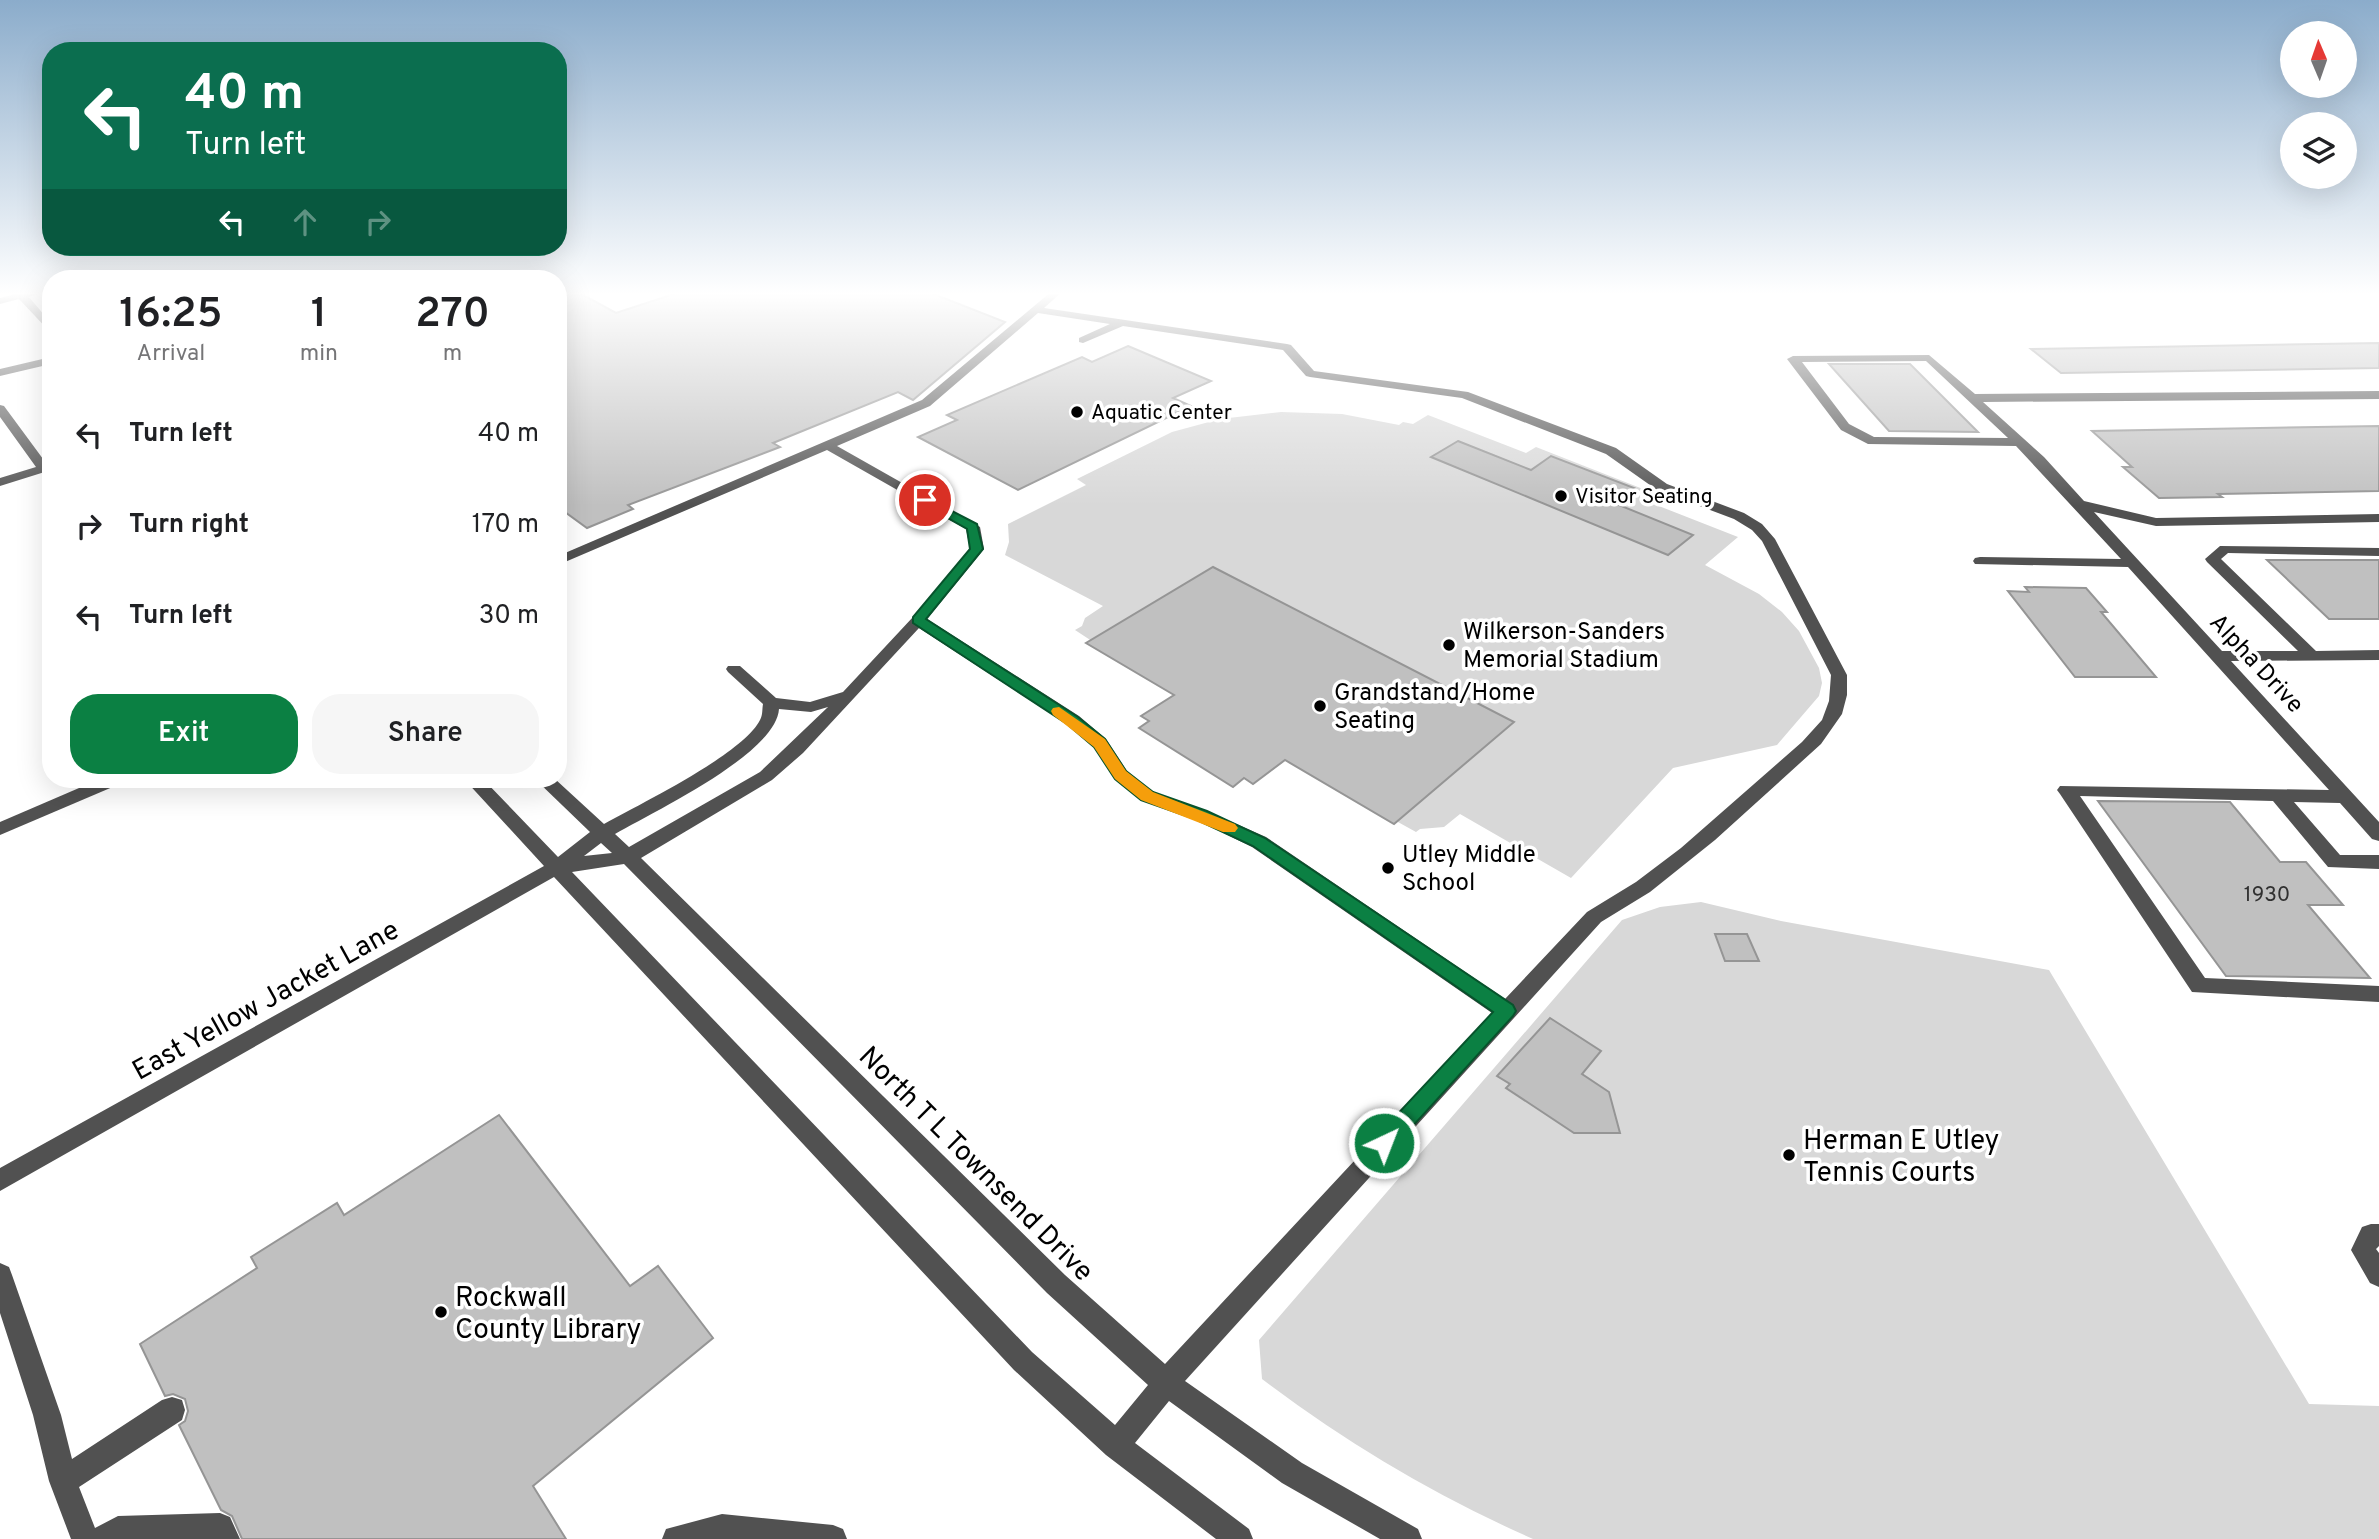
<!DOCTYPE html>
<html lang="en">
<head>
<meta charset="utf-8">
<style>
	:root { --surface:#fff; --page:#f6f6f6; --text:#202124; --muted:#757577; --accent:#0b8043 }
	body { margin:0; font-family:Overpass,sans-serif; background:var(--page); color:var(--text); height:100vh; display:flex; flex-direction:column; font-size:26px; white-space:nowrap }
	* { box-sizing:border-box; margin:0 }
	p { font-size:23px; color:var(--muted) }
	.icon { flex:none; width:38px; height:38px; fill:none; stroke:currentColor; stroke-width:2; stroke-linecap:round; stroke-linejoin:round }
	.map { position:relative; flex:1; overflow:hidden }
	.details { position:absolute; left:42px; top:270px; width:525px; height:518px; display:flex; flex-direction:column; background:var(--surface); border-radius:28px; box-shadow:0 7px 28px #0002 }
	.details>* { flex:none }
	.guide { position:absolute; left:42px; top:42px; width:525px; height:214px; border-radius:28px; box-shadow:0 7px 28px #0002; background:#0b6e4f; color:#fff; overflow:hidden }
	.needle { width:46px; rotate:358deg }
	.controls { position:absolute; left:2280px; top:21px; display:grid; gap:14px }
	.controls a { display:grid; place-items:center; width:77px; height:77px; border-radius:50%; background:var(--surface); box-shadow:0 7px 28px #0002; font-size:35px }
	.pin { position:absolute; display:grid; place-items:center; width:60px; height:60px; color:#fff; margin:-30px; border:4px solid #fff; border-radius:50%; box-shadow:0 2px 7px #0007 }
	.me { position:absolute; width:77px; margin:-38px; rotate:43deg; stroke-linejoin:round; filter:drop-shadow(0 0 5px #0008) }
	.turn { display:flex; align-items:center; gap:24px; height:147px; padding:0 28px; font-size:32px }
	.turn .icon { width:91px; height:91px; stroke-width:2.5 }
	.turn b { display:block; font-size:49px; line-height:60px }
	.lanes { display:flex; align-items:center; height:66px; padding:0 28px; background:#0003; justify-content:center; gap:35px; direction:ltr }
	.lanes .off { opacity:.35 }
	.eta { display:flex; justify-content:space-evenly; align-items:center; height:119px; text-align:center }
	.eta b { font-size:42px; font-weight:600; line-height:49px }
	.button { display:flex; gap:14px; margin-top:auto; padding:14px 28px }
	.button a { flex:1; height:80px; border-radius:28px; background:var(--accent); color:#fff; font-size:28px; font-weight:600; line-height:80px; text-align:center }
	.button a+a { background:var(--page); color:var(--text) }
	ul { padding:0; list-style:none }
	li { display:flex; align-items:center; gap:21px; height:91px; padding:0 28px }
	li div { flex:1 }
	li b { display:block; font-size:26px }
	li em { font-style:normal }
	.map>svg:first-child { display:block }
</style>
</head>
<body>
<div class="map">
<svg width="2379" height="1539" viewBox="0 0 2379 1539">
	<rect width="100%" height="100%" fill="#fff"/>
	<g fill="#d8d8d8">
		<polygon points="1281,412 1342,414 1399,425 1403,422 1413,424 1428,415 1526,453 1536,447 1643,489 1638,492 1641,499 1738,537 1705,565 1759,594 1782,612 1799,631 1819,668 1822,683 1819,696 1777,745 1673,768 1571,878 1460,814 1444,827 1420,829 1416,832 1286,760 1253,784 1244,778 1233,786 1139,728 1148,721 1141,716 1174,695 1075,630 1082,626 1085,618 1103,606 1005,555 1009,542 1008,524 1086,485 1077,479 1172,432 1220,419"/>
		<path d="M1701,902L1781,921L2049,970L2309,1404L2379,1406V1539H1533C1436,1496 1346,1443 1262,1379L1259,1340L1622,920L1660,907Z"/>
	</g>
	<g fill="#c0c0c0" stroke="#959595" stroke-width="2">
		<polygon points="558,291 576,291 616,313 683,291 926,291 1005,322 913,400 898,392 773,443 780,447 628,505 633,509 587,528 558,507"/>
		<polygon points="2379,343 2379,368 2061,373 2031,349"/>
		<polygon points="1128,346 1211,381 1173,398 1191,406 1018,490 918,437 957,420 947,415 1082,357 1092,362"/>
		<polygon points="1829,364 1910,364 1978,432 1889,431"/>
		<polygon points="2379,426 2379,491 2218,494 2222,497 2159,498 2123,467 2132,467 2092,431"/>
		<polygon points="1458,441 1531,470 1551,456 1634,488 1614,503 1693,535 1668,555 1431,457"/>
		<polygon points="2267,560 2379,560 2379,619 2329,619"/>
		<polygon points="1213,567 1514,722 1394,824 1285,760 1253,784 1244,778 1233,787 1139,728 1149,721 1141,716 1174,695 1086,643"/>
		<polygon points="2025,587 2086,588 2107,612 2101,612 2156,677 2075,677 2008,591 2029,592"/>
		<polygon points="2098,801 2230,802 2280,862 2306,862 2343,905 2308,905 2370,978 2226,976"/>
		<polygon points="1715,934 1747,934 1759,961 1725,961"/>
		<polygon points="1550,1018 1601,1051 1582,1074 1609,1092 1620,1133 1574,1133 1506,1088 1510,1084 1497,1076"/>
		<polygon points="499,1115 630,1286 658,1266 713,1338 533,1486 566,1539 242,1539 232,1516 221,1510 179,1425 185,1421 188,1411 185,1399 173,1394 165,1396 140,1344 257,1268 251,1257 337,1203 344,1215"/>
	</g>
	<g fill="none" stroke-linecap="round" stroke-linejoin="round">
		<g fill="#515151" fill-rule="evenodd">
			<polygon points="13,291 45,291 29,297 51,323 51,333 19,299 0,304 0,298 15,294"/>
			<path d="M1052,291H1063L1044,308L1287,344L1291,345L1314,371L1468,392L1616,448L1667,484L1744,513L1762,524L1775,539L1847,675V695L1842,714L1821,744L1715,840L1650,892L1601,922L1185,1381L1302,1463L1418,1529L1422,1539H1380L1282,1483L1169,1401L1135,1443L1249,1529L1253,1539H1216L1106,1455L1014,1370L554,877L0,1191V1168L544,866L464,779H483L558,857L590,832L535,779H555L604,824C640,804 743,754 760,720C763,715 762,709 763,704L728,672L726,669L728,666H740L776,698L810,702L843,692L913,617L970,549L966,529L827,450L558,565V556L922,400ZM1038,313L1110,324L1079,338V342L1083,343L1123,326L1283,350L1306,376L1310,377L1462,398L1606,454L1657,490L1734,519L1752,530L1762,541L1831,675L1829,701L1822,720L1802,742L1681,848L1636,882L1587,912L1505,999L1266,837L1207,811L1153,792L1127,771L1106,739L1079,716L927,619L984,549L980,527L837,446L930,406ZM919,628L1067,724L1094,747L1115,779L1141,800L1195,819L1252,847L1492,1013L1165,1364L1065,1275L641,858L772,780L803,753ZM828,707L760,772L629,847L615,834C653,812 776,754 779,709L811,712ZM601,843L612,853L584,856ZM624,864L1047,1293L1148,1385L1115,1425L1032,1352L572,872Z"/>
			<path d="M1929,355L1975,394L2379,391V399L1983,402L2044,457L2084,501L2156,518L2379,514V522L2156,526L2094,512L2222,651H2298L2207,562L2205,559L2220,546L2379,548V556L2228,553L2221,559L2316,651L2379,650V660L2231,661L2379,822V841L2372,839L2340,803L2294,802L2340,855H2379V869L2328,867L2273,801L2080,796L2205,978L2379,986V1002L2192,992L2060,794L2057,790L2060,786L2329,790L2128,567L1975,564L1973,561L1975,558L1980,557L2121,559L2016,446L1868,444L1841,430L1787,359L1793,356ZM1926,361L2008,438L1874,437L1849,424L1802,362Z"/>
			<polygon points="51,357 51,364 0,376 0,369"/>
			<polygon points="0,405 4,406 46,463 51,462 51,470 0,486 0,478 36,467 0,417"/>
			<polygon points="100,779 125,779 122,783 0,835 0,822"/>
			<polygon points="2371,1224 2379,1224 2379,1246 2376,1249 2379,1253 2379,1287 2370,1283 2351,1250 2362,1227"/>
			<polygon points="0,1263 9,1267 12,1275 61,1415 72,1459 162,1400 172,1397 182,1400 185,1410 182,1420 79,1487 95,1528 118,1516 220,1513 230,1517 240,1539 71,1539 49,1481 33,1415 0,1313"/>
			<polygon points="722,1514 833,1525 843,1529 847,1539 662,1539 666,1529"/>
		</g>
	</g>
	<linearGradient id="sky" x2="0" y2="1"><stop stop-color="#8baccb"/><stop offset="0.58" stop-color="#fff"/><stop offset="1" stop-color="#fff" stop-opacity="0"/></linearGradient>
	<rect width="2379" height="506" fill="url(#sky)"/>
	<polygon fill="#0b8043" stroke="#07532c" stroke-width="2" points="925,497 977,524 983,549 926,619 1078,717 1105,739 1126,771 1153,792 1207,811 1265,838 1513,1005 1516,1011 1513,1016 1391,1150 1384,1153 1376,1150 1373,1143 1376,1137 1493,1012 1253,846 1195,819 1141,800 1115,779 1094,747 1067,724 913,623 913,617 970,549 967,529 921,503 921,498"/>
	<polygon fill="#f59e0b" points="1059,707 1105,739 1126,771 1153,792 1235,824 1238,828 1235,832 1223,832 1141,800 1115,779 1094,747 1053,715 1051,711 1053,708"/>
	<g fill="#000" stroke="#fff" stroke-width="2.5">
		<circle cx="1077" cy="412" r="7"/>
		<circle cx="1561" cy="496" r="7"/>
		<circle cx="1449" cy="645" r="7"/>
		<circle cx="1320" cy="706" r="7"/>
		<circle cx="1388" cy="868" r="7"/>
		<circle cx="1789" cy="1155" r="7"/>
		<circle cx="441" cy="1312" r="7"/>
	</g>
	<g text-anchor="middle" stroke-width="7" stroke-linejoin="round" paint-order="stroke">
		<g font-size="21" fill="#000" stroke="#fff" text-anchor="start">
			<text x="1091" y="419">Aquatic Center</text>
			<text x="1575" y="503">Visitor Seating</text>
		</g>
		<g font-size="21" fill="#303030">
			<text x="2267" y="901">1930</text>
		</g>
		<g font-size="24" fill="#000" stroke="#fff" text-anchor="start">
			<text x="1463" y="639">Wilkerson-Sanders<tspan x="1463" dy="28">Memorial Stadium</tspan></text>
			<text x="1334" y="700">Grandstand/Home<tspan x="1334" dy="28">Seating</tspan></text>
			<text x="1402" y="862">Utley Middle<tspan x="1402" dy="28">School</tspan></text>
		</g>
		<g font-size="24" fill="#000" stroke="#fff">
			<text transform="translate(2257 663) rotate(47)" y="8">Alpha Drive</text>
		</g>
		<g font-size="28" fill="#000" stroke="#fff">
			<text transform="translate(265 999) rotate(-29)" y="10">East Yellow Jacket Lane</text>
			<text transform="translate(977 1163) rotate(45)" y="10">North T L Townsend Drive</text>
		</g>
		<g font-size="28" fill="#000" stroke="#fff" text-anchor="start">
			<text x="1803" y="1149">Herman E Utley<tspan x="1803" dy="32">Tennis Courts</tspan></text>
			<text x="455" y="1306">Rockwall<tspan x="455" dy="32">County Library</tspan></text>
		</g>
	</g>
</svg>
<div class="controls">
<a><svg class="needle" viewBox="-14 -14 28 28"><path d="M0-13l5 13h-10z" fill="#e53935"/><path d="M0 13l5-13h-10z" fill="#757577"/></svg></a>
<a><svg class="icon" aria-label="layers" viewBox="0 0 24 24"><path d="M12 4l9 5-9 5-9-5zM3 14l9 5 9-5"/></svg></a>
</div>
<div class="pin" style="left:925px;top:500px;background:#d93025"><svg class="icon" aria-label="arrive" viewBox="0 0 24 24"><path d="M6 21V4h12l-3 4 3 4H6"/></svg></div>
<svg class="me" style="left:1384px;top:1143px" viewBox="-20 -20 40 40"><circle r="17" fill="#0b8043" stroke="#fff" stroke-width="3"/><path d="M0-11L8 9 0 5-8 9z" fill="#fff"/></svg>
<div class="guide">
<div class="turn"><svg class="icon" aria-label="left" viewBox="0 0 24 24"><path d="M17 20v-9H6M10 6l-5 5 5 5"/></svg><div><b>40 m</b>Turn left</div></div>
<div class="lanes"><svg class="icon" aria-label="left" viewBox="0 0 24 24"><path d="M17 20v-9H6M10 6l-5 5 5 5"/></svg><svg class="icon off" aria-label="ahead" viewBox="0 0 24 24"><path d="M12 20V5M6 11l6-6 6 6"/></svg><svg class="icon off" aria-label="right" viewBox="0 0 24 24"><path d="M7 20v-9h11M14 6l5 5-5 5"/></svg></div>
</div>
<section class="details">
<div class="eta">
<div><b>16:25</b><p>Arrival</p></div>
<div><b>1</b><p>min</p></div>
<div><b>270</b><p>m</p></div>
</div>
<ul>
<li><svg class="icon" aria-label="left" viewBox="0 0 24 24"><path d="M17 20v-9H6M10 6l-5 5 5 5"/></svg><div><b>Turn left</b></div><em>40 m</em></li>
<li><svg class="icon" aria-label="right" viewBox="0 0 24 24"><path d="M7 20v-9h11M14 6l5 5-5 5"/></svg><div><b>Turn right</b></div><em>170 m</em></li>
<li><svg class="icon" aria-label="left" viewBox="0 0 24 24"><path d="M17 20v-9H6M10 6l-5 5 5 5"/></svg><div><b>Turn left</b></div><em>30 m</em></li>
</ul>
<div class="button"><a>Exit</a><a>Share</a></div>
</section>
</div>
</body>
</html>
